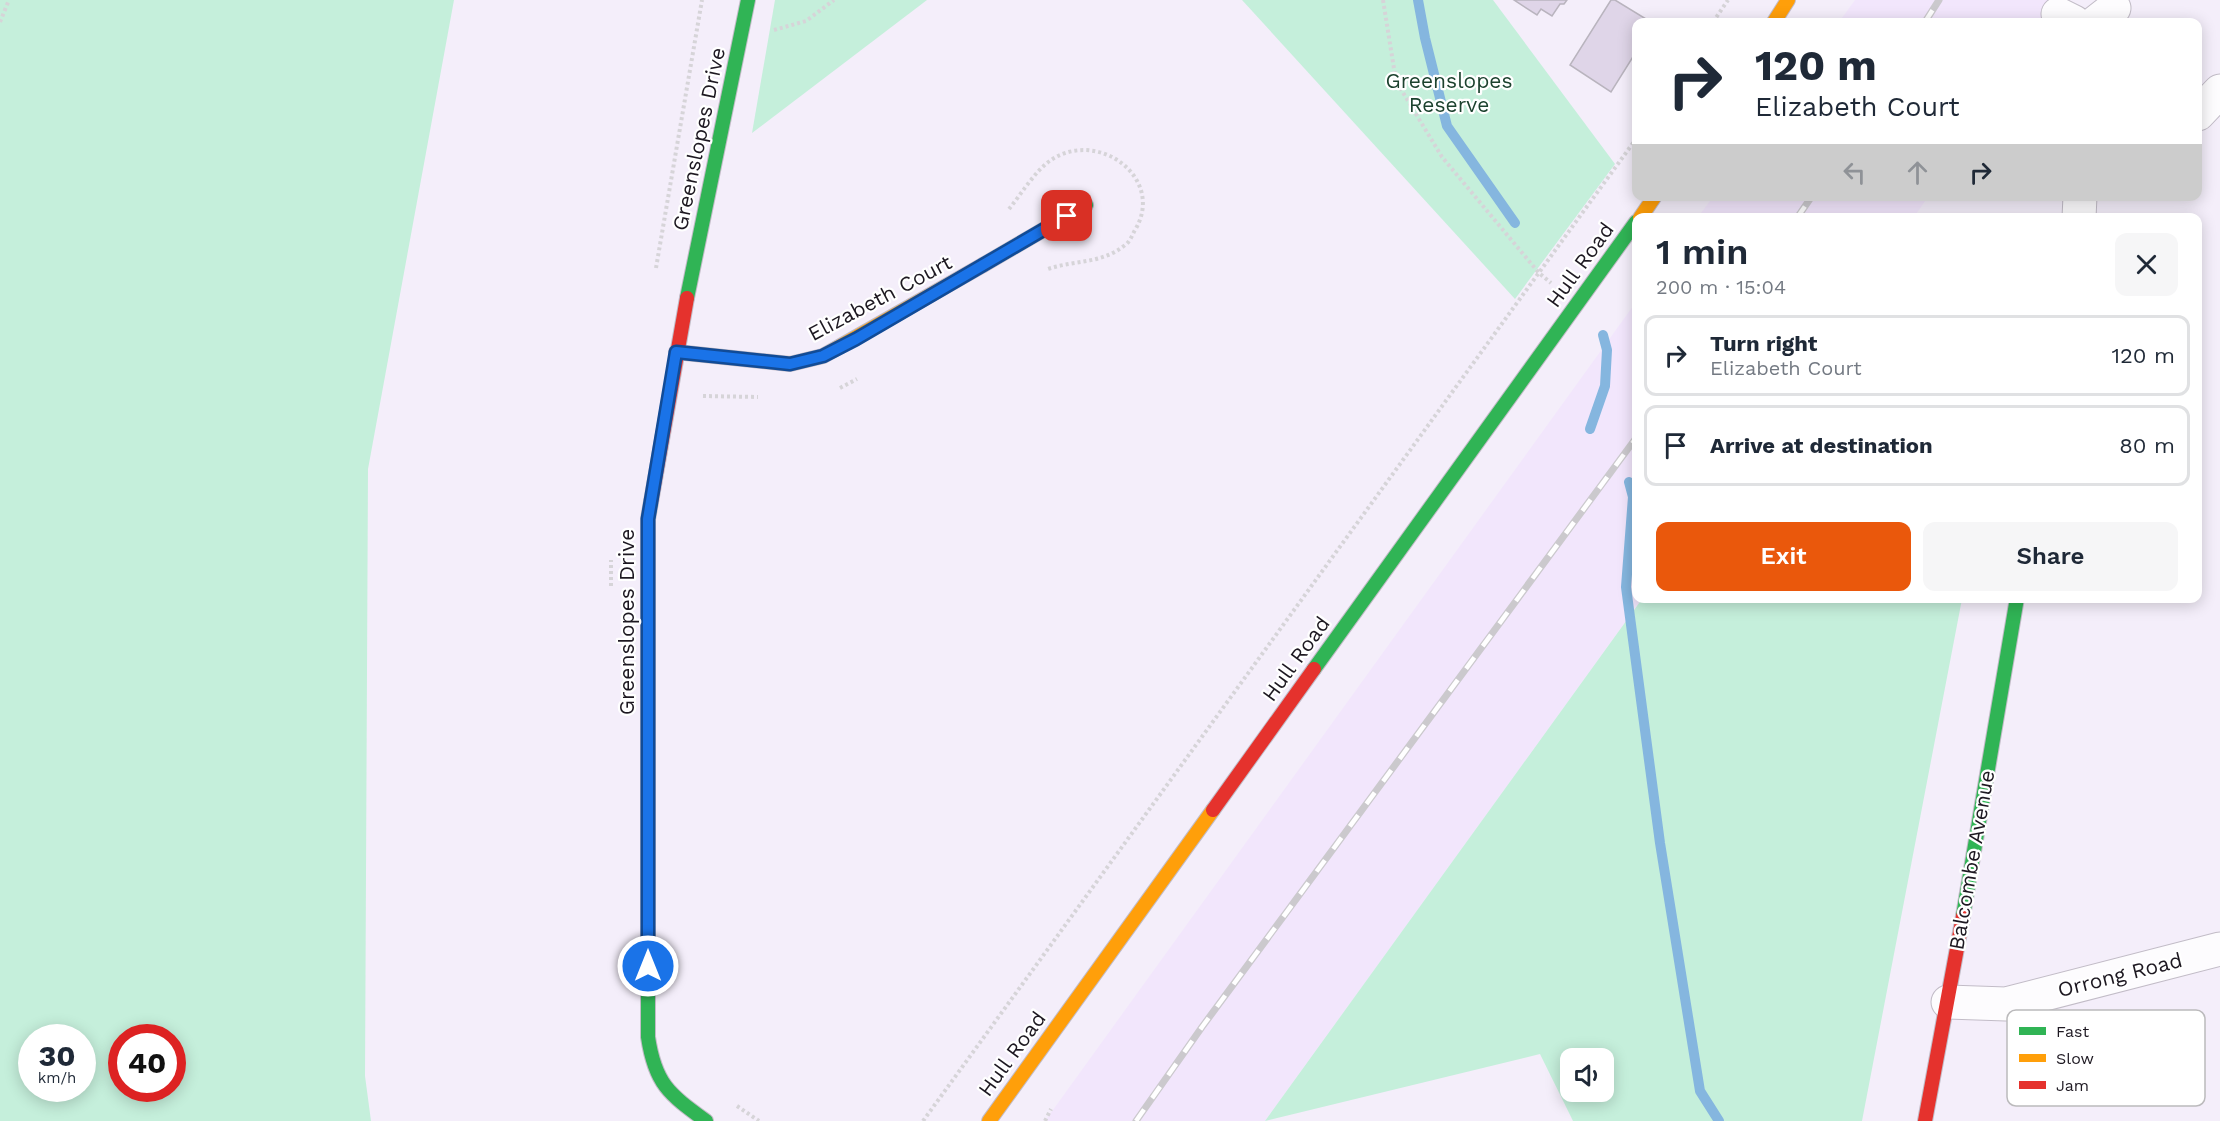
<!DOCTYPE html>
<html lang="en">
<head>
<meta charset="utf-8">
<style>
	:root { --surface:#fff; --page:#f6f6f7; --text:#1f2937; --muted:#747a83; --line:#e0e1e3; --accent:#ea580c }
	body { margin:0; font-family:"Work Sans",sans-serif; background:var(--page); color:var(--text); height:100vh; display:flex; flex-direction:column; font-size:22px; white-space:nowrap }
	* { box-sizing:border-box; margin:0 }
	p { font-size:20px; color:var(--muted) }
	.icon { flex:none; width:33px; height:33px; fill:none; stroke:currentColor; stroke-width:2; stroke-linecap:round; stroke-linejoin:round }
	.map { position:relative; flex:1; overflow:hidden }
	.drawer { position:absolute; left:1632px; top:213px; width:570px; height:390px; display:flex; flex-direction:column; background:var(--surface); border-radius:12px; box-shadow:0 3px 15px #0003 }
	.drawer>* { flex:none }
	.banner { position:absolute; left:1632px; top:18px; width:570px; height:183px; border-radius:12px; box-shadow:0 3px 15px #0003; background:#fff; color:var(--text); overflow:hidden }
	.tools { position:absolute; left:1560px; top:1048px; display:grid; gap:12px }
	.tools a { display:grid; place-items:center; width:54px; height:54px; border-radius:12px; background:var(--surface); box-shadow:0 3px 15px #0003; font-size:30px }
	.speed { position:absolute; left:18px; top:1024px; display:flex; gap:12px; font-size:30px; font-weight:700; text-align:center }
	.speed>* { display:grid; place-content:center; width:78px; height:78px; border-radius:50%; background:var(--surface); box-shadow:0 3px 15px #0003; line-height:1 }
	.speed small { font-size:15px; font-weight:400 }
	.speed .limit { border:9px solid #d22; background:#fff; color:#111 }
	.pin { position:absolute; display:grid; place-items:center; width:51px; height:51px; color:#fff; margin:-26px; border-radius:12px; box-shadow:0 3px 9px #0006 }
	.me { position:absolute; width:66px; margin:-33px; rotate:0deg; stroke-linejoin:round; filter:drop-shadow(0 0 4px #0008) }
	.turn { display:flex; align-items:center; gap:21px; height:126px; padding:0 24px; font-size:27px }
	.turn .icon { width:78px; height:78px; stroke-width:2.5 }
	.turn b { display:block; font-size:42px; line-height:51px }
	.lanes { display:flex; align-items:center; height:57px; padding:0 24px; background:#0003; justify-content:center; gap:30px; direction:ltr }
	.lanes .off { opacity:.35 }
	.round { display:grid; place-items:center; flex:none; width:63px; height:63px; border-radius:12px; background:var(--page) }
	.head { display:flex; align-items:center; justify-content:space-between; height:102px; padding:0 24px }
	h1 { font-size:36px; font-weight:600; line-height:45px }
	.button { display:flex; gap:12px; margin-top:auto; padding:12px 24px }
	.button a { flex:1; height:69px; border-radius:12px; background:var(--accent); color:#fff; font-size:24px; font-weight:600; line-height:69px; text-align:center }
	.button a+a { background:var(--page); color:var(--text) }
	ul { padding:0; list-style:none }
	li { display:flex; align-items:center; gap:18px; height:81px; margin:0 12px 9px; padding:0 12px; border:3px solid var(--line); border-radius:12px }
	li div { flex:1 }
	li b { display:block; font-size:22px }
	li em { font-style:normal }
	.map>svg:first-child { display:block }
</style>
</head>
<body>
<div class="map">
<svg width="2220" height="1121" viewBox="0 0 2220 1121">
	<rect width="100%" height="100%" fill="#f4eefa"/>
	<g fill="#f2e6fc">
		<polygon points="1855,0 2050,0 2040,22 1839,22"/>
		<polygon points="1713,197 1713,196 1928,197 1914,217 1698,217"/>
		<polygon points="1636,302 1636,598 1642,599 1265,1121 1045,1121"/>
	</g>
	<g fill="#c5efdb" fill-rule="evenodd">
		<path d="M0,0H454L368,469L365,1076L371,1121H0ZM32,1038H82V1089H32ZM122,1038H172V1089H122Z"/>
		<polygon points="775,0 927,0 752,133"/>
		<polygon points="1242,0 1493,0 1615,164 1515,299"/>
		<path d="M1642,599H1962L1862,1121H1573L1540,1054L1265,1121ZM1570,1059H1604V1092H1570Z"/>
	</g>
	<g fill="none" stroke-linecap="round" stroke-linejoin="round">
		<g stroke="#85b6df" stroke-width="10">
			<polyline points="1418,0 1425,38 1447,126 1515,223"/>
			<polyline points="1590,429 1605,386 1607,350 1603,335"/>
			<polyline points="1629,482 1633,497 1626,587 1660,843 1700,1091 1719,1121"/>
		</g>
	</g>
	<g fill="#dfd5e8" stroke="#b9b4be" stroke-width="1.5">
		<polygon points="1514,0 1567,0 1564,4 1560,4 1552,16 1541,9 1537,15"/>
		<polygon points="1611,0 1615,0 1651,22 1636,22 1636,52 1611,92 1570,65"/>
	</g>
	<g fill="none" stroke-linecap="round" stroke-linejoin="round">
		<g stroke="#c2bcc7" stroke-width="35">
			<g id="street">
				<polyline points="2058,14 2074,22"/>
				<polyline points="2096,22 2114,8"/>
				<polyline points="2198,114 2220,91"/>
				<polyline points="2079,218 2080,196"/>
				<polyline points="1948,1002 2006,1004 2220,949"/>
			</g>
		</g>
		<g stroke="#c2bcc7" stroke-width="16">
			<g id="fast">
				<polyline points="983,265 1086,205"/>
				<polyline points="687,298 748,0"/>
				<path d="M651,502L648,519V1037C655,1084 669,1094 706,1121"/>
				<polyline points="1314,669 1636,222"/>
				<polyline points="1963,916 2017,598"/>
			</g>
		</g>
		<g stroke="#c2bcc7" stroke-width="16">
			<g id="slow">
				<polyline points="1774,22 1788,0"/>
				<polyline points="1640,218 1655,196"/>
				<polyline points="676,352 790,364 823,356 983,265"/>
				<polyline points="989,1121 1213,810"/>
			</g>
		</g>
		<g stroke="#c2bcc7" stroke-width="16">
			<g id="jam">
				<polyline points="651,502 687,298"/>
				<polyline points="1213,810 1314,669"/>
				<polyline points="1925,1121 1963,916"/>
			</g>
		</g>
		<g stroke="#d6d4d8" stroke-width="4" stroke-dasharray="3 3" stroke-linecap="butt">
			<polyline points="1383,0 1396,81 1442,157 1539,273 1551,283"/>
			<polyline points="0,22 9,0"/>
			<polyline points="1713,22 1728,0"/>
			<polyline points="774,30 806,21 834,0"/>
			<path d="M1009,209C1022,193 1035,171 1051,160C1099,128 1166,179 1135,230C1132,235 1130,242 1125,245C1102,264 1075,260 1048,269"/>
			<polyline points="656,268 702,0"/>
			<polyline points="840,388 857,379"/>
			<polyline points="703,396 758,397"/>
			<polyline points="611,586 611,560"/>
			<polyline points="737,1106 759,1121"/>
			<polyline points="923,1121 1636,139"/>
			<polyline points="1045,1121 1051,1109"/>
		</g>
		<use href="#street" stroke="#fdfcfe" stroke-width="33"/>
		<use href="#fast" stroke="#30b455" stroke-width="14"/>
		<use href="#slow" stroke="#ff9f0a" stroke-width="14"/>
		<use href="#jam" stroke="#e5322d" stroke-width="14"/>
		<g stroke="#cbc9cd" stroke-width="7">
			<g id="rail">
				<polyline points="1925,22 1939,0"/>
				<polyline points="1797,218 1812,196"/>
				<polyline points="1136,1121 1202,1027 1636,438"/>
			</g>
		</g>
		<use href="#rail" stroke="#fff" stroke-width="4.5" stroke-dasharray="14" stroke-linecap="butt"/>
	</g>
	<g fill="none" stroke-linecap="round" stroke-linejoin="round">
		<g stroke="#114b97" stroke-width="15">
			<polyline id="route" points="648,966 648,519 676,352 790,364 823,356 856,339 1067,216"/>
		</g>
		<use href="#route" stroke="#1a73e8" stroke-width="10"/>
	</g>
	<g text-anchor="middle" stroke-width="4.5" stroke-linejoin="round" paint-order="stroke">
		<g font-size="21" fill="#1c422e" stroke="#fff">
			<text x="1449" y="88">Greenslopes<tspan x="1449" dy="24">Reserve</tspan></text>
		</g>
		<g font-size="21" fill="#1d1821" stroke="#fff">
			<text transform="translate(699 139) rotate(-78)" y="7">Greenslopes Drive</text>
			<text transform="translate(1580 265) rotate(-54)" y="7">Hull Road</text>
			<text transform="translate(880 298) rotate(-28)" y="7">Elizabeth Court</text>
			<text transform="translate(627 622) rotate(-90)" y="7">Greenslopes Drive</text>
			<text transform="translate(1296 659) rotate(-54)" y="7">Hull Road</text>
			<text transform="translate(1972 860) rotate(-80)" y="7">Balcombe Avenue</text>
			<text transform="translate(2120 975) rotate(-14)" y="7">Orrong Road</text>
			<text transform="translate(1012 1054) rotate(-54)" y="7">Hull Road</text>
		</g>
	</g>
	<rect x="2007" y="1010" width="198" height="96" rx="9" fill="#fff" stroke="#bbbabc" stroke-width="1.5"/>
	<rect x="2019" y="1027" width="27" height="8" fill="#30b455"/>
	<rect x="2019" y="1054" width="27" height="8" fill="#ff9f0a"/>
	<rect x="2019" y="1081" width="27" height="8" fill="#e5322d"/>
	<g font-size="16" fill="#1d1821">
		<text x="2056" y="1037">Fast</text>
		<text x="2056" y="1064">Slow</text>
		<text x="2056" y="1091">Jam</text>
	</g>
</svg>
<div class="tools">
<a><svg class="icon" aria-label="sound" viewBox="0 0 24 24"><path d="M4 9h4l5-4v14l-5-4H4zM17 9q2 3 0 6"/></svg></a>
</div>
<div class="speed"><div>30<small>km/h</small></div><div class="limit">40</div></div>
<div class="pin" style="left:1067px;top:216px;background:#d93025"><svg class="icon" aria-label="arrive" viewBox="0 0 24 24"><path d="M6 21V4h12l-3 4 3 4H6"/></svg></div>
<svg class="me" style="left:648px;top:966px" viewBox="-20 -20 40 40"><circle r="17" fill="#1a73e8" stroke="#fff" stroke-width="3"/><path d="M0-11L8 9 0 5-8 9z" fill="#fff"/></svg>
<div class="banner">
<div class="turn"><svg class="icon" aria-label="right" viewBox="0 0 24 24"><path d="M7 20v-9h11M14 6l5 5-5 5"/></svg><div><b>120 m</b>Elizabeth Court</div></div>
<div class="lanes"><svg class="icon off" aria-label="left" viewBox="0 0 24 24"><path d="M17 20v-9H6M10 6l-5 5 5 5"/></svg><svg class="icon off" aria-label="ahead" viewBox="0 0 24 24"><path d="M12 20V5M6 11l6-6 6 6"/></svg><svg class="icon" aria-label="right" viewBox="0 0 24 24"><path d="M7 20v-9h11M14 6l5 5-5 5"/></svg></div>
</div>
<section class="drawer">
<div class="head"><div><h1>1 min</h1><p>200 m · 15:04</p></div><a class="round"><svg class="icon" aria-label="close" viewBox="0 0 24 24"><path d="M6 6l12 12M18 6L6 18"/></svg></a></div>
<ul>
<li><svg class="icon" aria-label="right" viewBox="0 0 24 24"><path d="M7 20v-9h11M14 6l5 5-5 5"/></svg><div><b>Turn right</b><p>Elizabeth Court</p></div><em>120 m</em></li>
<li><svg class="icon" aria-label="arrive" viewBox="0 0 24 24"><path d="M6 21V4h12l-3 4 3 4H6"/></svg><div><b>Arrive at destination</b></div><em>80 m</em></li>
</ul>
<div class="button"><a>Exit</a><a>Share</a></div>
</section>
</div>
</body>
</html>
